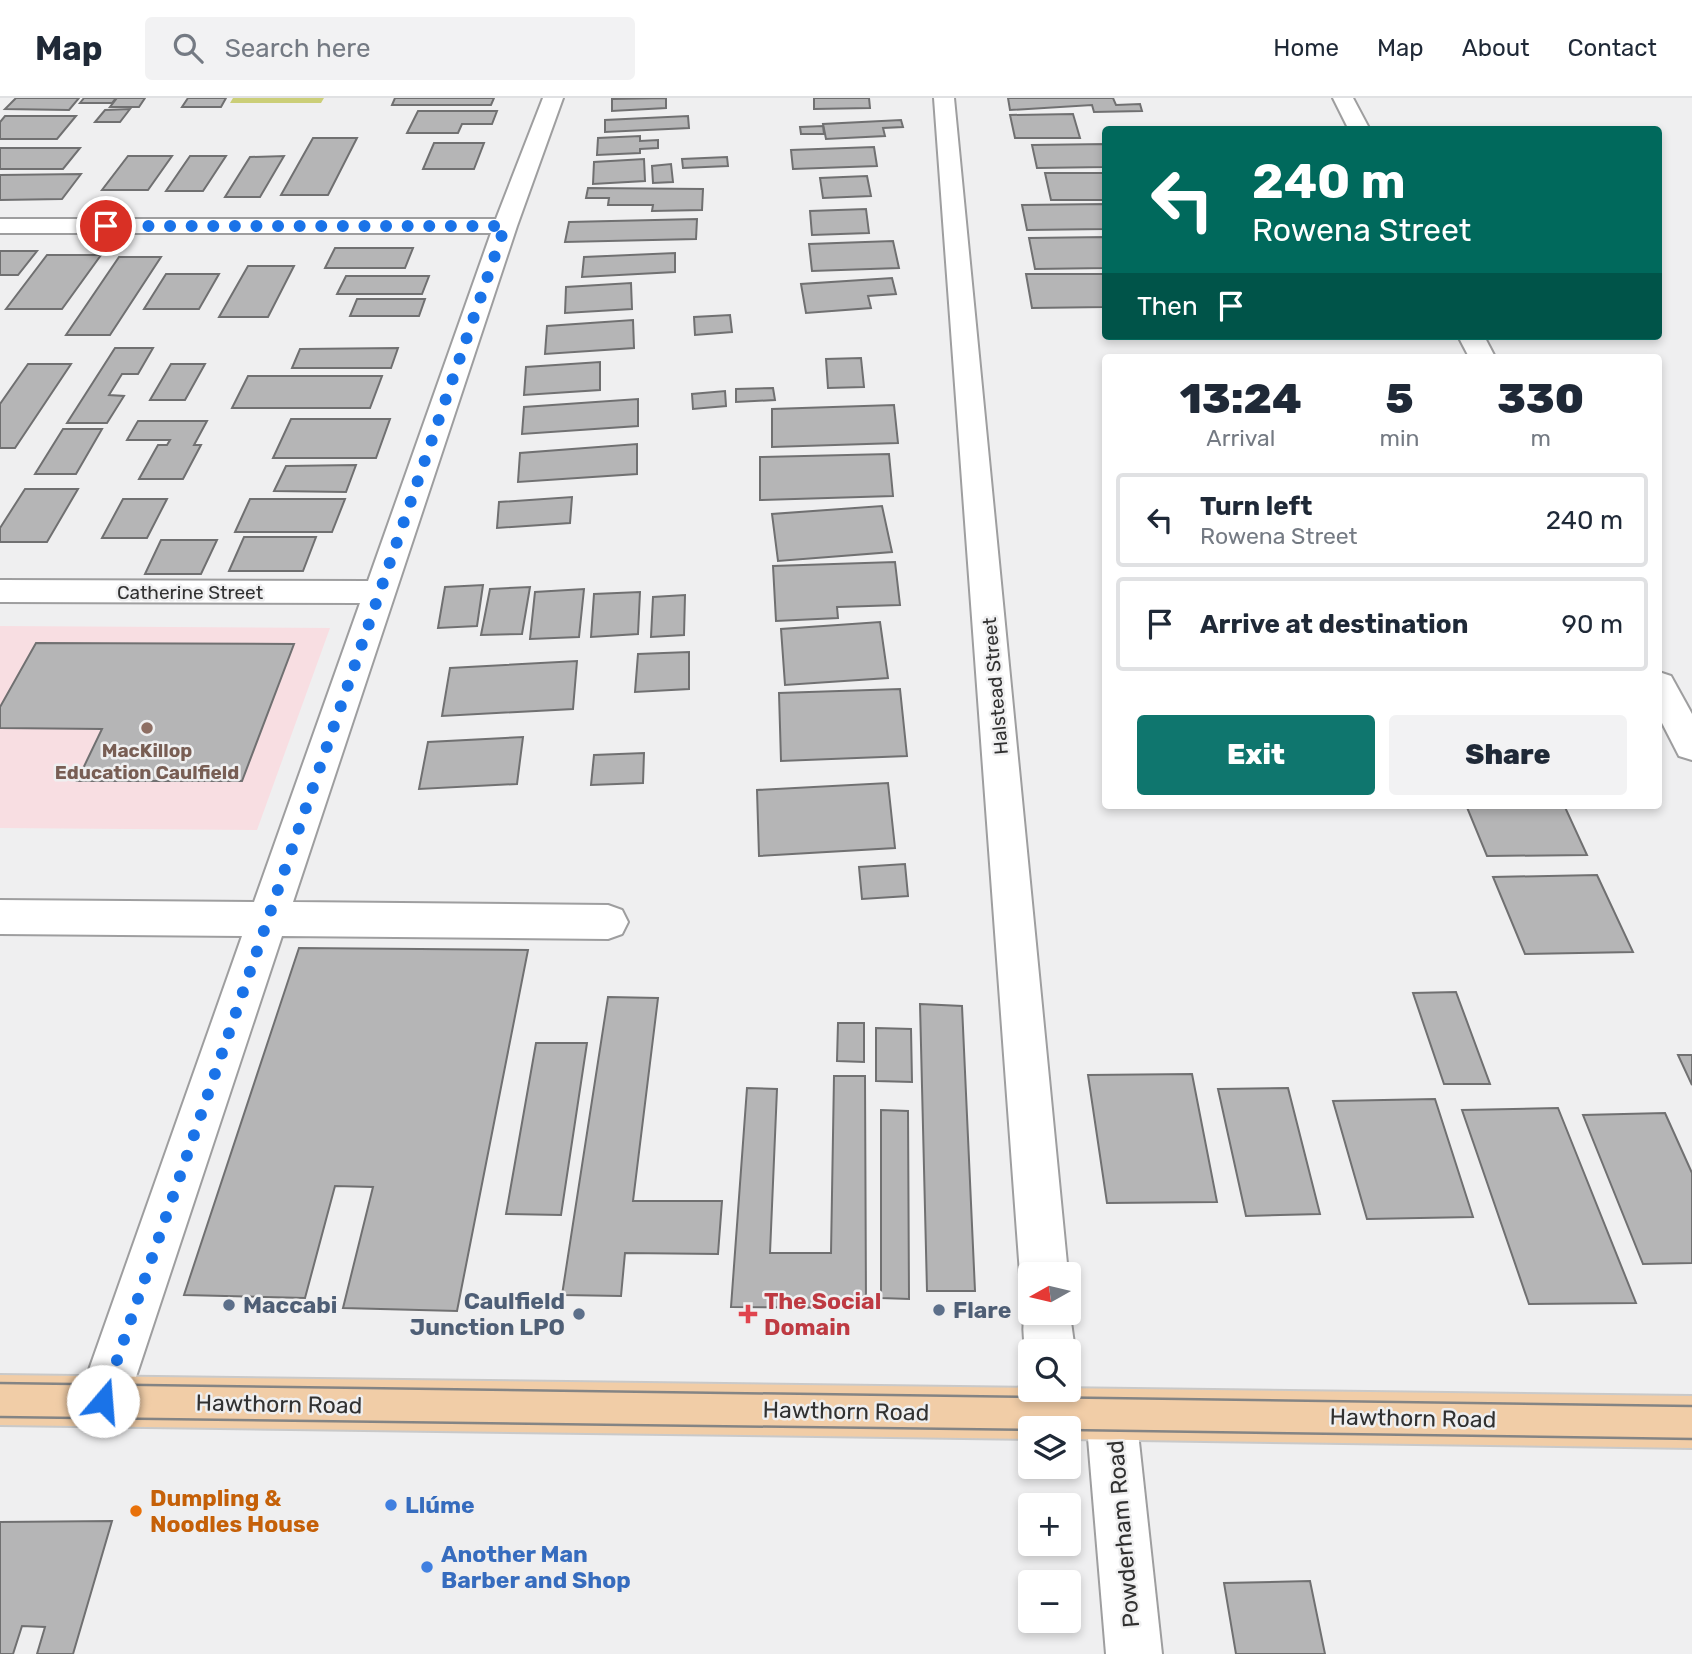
<!DOCTYPE html>
<html lang="en">
<head>
<meta charset="utf-8">
<style>
	:root { --surface:#fff; --page:#f2f2f3; --text:#1f2937; --muted:#747a83; --line:#e0e1e3; --accent:#0f766e }
	body { margin:0; font-family:Rubik,sans-serif; background:var(--page); color:var(--text); height:100vh; display:flex; flex-direction:column; font-size:26px; white-space:nowrap }
	* { box-sizing:border-box; margin:0 }
	p { font-size:23px; color:var(--muted) }
	.icon { flex:none; width:38px; height:38px; fill:none; stroke:currentColor; stroke-width:2; stroke-linecap:round; stroke-linejoin:round }
	.map { position:relative; flex:1; overflow:hidden }
	.side { position:absolute; left:1102px; top:256px; width:560px; height:455px; display:flex; flex-direction:column; background:var(--surface); border-radius:7px; box-shadow:0 4px 10px #0003 }
	.side>* { flex:none }
	.banner { position:absolute; left:1102px; top:28px; width:560px; height:214px; border-radius:7px; box-shadow:0 4px 10px #0003; background:#00695c; color:#fff; overflow:hidden }
	.needle { width:46px; rotate:262deg }
	.tools { position:absolute; left:1018px; top:1164px; display:grid; gap:14px }
	.tools a { display:grid; place-items:center; width:63px; height:63px; border-radius:7px; background:var(--surface); box-shadow:0 4px 10px #0003; font-size:35px }
	.pin { position:absolute; display:grid; place-items:center; width:60px; height:60px; color:#fff; margin:-30px; border:4px solid #fff; border-radius:50%; box-shadow:0 2px 7px #0007 }
	.me { position:absolute; width:77px; margin:-38px; rotate:18deg; stroke-linejoin:round; filter:drop-shadow(0 0 5px #0008) }
	.turn { display:flex; align-items:center; gap:24px; height:147px; padding:0 35px; font-size:32px }
	.turn .icon { width:91px; height:91px; stroke-width:2.5 }
	.turn b { display:block; font-size:49px; line-height:60px }
	.then { display:flex; align-items:center; height:66px; padding:0 35px; background:#0003; gap:14px; font-size:26px }
	.eta { display:flex; justify-content:space-evenly; align-items:center; height:119px; text-align:center }
	.eta b { font-size:42px; font-weight:800; line-height:49px }
	.cta { display:flex; gap:14px; margin-top:auto; padding:14px 35px }
	.cta a { flex:1; height:80px; border-radius:7px; background:var(--accent); color:#fff; font-size:28px; font-weight:800; line-height:80px; text-align:center }
	.cta a+a { background:var(--page); color:var(--text) }
	ul { padding:0; list-style:none }
	li { display:flex; align-items:center; gap:21px; height:94px; margin:0 14px 10px; padding:0 21px; border:4px solid var(--line); border-radius:7px }
	li div { flex:1 }
	li b { display:block; font-size:26px }
	li em { font-style:normal }
	header { display:flex; align-items:center; gap:42px; box-sizing:border-box; height:98px; padding:0 35px; background:var(--surface); border-bottom:2px solid var(--line) }
	header strong { font-size:33px }
	nav { display:flex; gap:38px; margin-inline-start:auto; font-size:24px }
	.search { width:490px; height:63px; background:var(--page); display:flex; align-items:center; gap:18px; box-sizing:border-box; padding:0 24px; border-radius:7px; color:var(--muted); font-size:26px }
	.map>svg:first-child { display:block }
</style>
</head>
<body>
<header>
<strong>Map</strong>
<div class="search"><svg class="icon" aria-label="search" viewBox="0 0 24 24"><circle cx="10" cy="10" r="6"/><path d="M15 15l6 6"/></svg>Search here</div>
<nav><a>Home</a><a>Map</a><a>About</a><a>Contact</a></nav>
</header>
<div class="map">
<svg width="1692" height="1556" viewBox="0 0 1692 1556">
	<rect width="100%" height="100%" fill="#efeff0"/>
	<polygon fill="#f8dee2" points="0,528 330,530 257,732 0,730"/>
	<polygon fill="#cbce78" points="233,0 324,0 321,5 230,5"/>
	<g fill="#b5b5b6" stroke="#707071" stroke-width="2">
		<polygon points="16,0 79,0 69,12 5,11"/>
		<polygon points="84,0 116,0 112,5 80,5"/>
		<polygon points="117,0 145,0 139,9 110,9"/>
		<polygon points="188,0 226,0 221,9 182,9"/>
		<polygon points="395,0 494,0 491,7 392,7"/>
		<polygon points="666,0 666,10 612,13 612,1"/>
		<polygon points="814,0 869,0 870,10 814,11"/>
		<polygon points="1008,0 1113,0 1116,7 1140,6 1142,13 1094,14 1092,7 1010,12"/>
		<polygon points="130,11 120,24 95,24 105,12"/>
		<polygon points="418,13 497,13 492,26 462,26 458,35 407,35"/>
		<polygon points="1073,16 1080,40 1015,40 1010,17"/>
		<polygon points="5,18 76,18 57,41 0,41 0,24"/>
		<polygon points="688,18 689,30 605,34 605,22"/>
		<polygon points="901,22 903,29 883,30 885,38 826,41 823,26"/>
		<polygon points="823,28 824,36 801,36 800,29"/>
		<polygon points="640,38 640,43 658,42 658,50 640,51 640,55 597,57 598,40"/>
		<polygon points="313,40 357,40 328,97 281,97"/>
		<polygon points="434,45 484,45 474,71 423,71"/>
		<polygon points="1106,46 1106,69 1037,70 1032,47"/>
		<polygon points="874,49 877,68 793,71 791,52"/>
		<polygon points="0,50 80,50 63,71 0,71"/>
		<polygon points="128,58 172,58 148,92 102,92"/>
		<polygon points="190,58 226,58 203,93 166,93"/>
		<polygon points="284,58 260,99 225,99 250,59"/>
		<polygon points="727,59 728,68 683,70 682,61"/>
		<polygon points="644,61 645,83 593,86 594,64"/>
		<polygon points="671,66 673,84 653,85 652,68"/>
		<polygon points="1045,75 1106,75 1106,102 1051,102"/>
		<polygon points="81,76 62,101 0,102 0,77"/>
		<polygon points="867,78 871,98 823,100 820,80"/>
		<polygon points="588,90 703,91 702,112 652,113 653,107 608,107 609,100 586,100"/>
		<polygon points="1106,106 1106,131 1027,132 1022,107"/>
		<polygon points="866,111 869,135 812,137 810,113"/>
		<polygon points="697,121 696,141 565,144 569,124"/>
		<polygon points="1106,139 1106,170 1035,171 1029,140"/>
		<polygon points="893,143 899,170 812,173 809,146"/>
		<polygon points="335,150 413,150 405,170 325,170"/>
		<polygon points="0,153 37,153 18,177 0,177"/>
		<polygon points="675,155 675,174 582,179 584,159"/>
		<polygon points="47,157 101,157 62,211 6,211"/>
		<polygon points="119,159 161,159 110,237 66,237"/>
		<polygon points="248,168 294,168 268,219 219,219"/>
		<polygon points="166,176 219,176 199,211 144,211"/>
		<polygon points="1026,176 1106,176 1106,209 1032,210"/>
		<polygon points="346,178 429,178 422,196 337,196"/>
		<polygon points="892,180 896,196 868,198 871,210 806,215 801,186"/>
		<polygon points="631,185 632,211 565,215 566,189"/>
		<polygon points="357,201 425,201 419,218 350,218"/>
		<polygon points="730,217 732,234 695,237 694,219"/>
		<polygon points="633,222 634,250 545,256 547,228"/>
		<polygon points="115,250 153,250 138,276 122,276 109,297 124,298 107,325 67,325"/>
		<polygon points="398,250 391,270 292,270 300,251"/>
		<polygon points="861,260 864,289 828,290 826,261"/>
		<polygon points="600,264 600,292 524,297 526,269"/>
		<polygon points="28,266 71,266 15,350 0,350 0,306"/>
		<polygon points="171,266 205,266 185,302 150,302"/>
		<polygon points="248,278 382,278 370,310 232,310"/>
		<polygon points="773,290 775,302 736,304 736,291"/>
		<polygon points="725,293 726,308 693,311 692,296"/>
		<polygon points="638,301 638,328 522,336 524,309"/>
		<polygon points="894,307 898,345 772,349 772,311"/>
		<polygon points="291,321 390,321 376,360 273,360"/>
		<polygon points="138,323 207,323 194,347 201,347 183,381 139,381 158,347 167,347 170,342 127,342"/>
		<polygon points="63,331 102,331 76,376 35,376"/>
		<polygon points="637,346 637,376 518,384 520,355"/>
		<polygon points="889,356 893,398 760,402 760,359"/>
		<polygon points="356,367 346,394 274,393 286,368"/>
		<polygon points="25,391 78,391 47,444 0,444 0,430"/>
		<polygon points="572,399 570,425 497,430 499,404"/>
		<polygon points="123,401 167,401 147,440 102,440"/>
		<polygon points="250,401 345,401 332,434 235,434"/>
		<polygon points="882,408 892,454 778,463 772,416"/>
		<polygon points="244,439 316,439 303,473 229,473"/>
		<polygon points="161,442 217,442 201,476 145,476"/>
		<polygon points="895,464 900,507 837,509 838,520 776,523 773,468"/>
		<polygon points="483,487 477,528 438,530 445,489"/>
		<polygon points="530,489 522,536 481,537 490,491"/>
		<polygon points="584,491 579,539 530,541 535,494"/>
		<polygon points="640,494 638,536 591,539 594,496"/>
		<polygon points="685,497 684,537 651,539 653,499"/>
		<polygon points="880,524 888,580 785,587 781,531"/>
		<polygon points="36,545 294,546 242,683 77,683 102,631 0,630 0,609"/>
		<polygon points="689,554 689,591 635,594 638,556"/>
		<polygon points="577,563 573,611 442,618 450,570"/>
		<polygon points="900,591 907,658 781,663 779,595"/>
		<polygon points="523,639 517,686 419,691 428,644"/>
		<polygon points="644,655 643,685 591,687 594,657"/>
		<polygon points="888,685 895,750 759,758 757,692"/>
		<polygon points="1466,707 1564,707 1587,757 1487,758"/>
		<polygon points="905,766 908,798 862,801 859,769"/>
		<polygon points="1597,777 1633,854 1525,856 1493,779"/>
		<polygon points="299,850 528,852 457,1213 343,1210 373,1089 335,1088 305,1200 184,1197"/>
		<polygon points="1456,894 1490,986 1444,986 1413,895"/>
		<polygon points="608,899 658,900 633,1103 722,1103 718,1156 625,1155 621,1198 562,1197"/>
		<polygon points="920,906 962,908 975,1193 927,1193"/>
		<polygon points="838,925 864,925 864,964 837,963"/>
		<polygon points="876,930 911,931 912,984 876,983"/>
		<polygon points="536,945 587,945 561,1117 506,1116"/>
		<polygon points="1678,957 1692,957 1692,987"/>
		<polygon points="1192,976 1217,1104 1107,1105 1088,977"/>
		<polygon points="834,978 865,978 866,1210 731,1209 747,990 777,991 770,1155 831,1155"/>
		<polygon points="1288,990 1320,1116 1246,1118 1218,991"/>
		<polygon points="1435,1001 1473,1119 1367,1121 1333,1003"/>
		<polygon points="1558,1010 1636,1205 1529,1206 1462,1012"/>
		<polygon points="881,1012 908,1013 909,1201 881,1200"/>
		<polygon points="1665,1015 1692,1075 1692,1165 1643,1166 1583,1017"/>
		<polygon points="112,1423 73,1556 37,1556 45,1529 22,1528 13,1556 0,1556 0,1424"/>
		<polygon points="1310,1483 1325,1556 1236,1556 1224,1485"/>
	</g>
	<g fill="none" stroke-linecap="round" stroke-linejoin="round">
		<g stroke="#9e9e9f" stroke-width="4">
			<g id="minor">
				<polygon points="543,0 563,0 517,128 293,804 608,807 622,812 628,824 622,836 608,841 282,838 128,1303 121,1321 103,1328 85,1321 78,1303 242,838 0,836 0,802 254,804 360,505 0,504 0,482 368,483 491,135 0,135 0,121 496,121"/>
				<polygon points="934,0 954,0 1068,1176 1031,1176 1031,1194 1020,1176"/>
				<polygon points="1333,0 1353,0 1370,32 1349,32"/>
				<polygon points="1458,238 1484,238 1495,259 1469,259"/>
				<polygon points="1659,574 1671,578 1692,616 1692,662 1679,658 1659,619"/>
				<path d="M1030,1197L1031,1214H1069V1209L1075,1253L1069,1266V1253H1031V1266C1021,1244 1021,1219 1030,1197Z"/>
				<polygon points="1111,1291 1129,1298 1136,1316 1162,1556 1106,1556 1086,1316 1093,1298"/>
			</g>
		</g>
		<g stroke="#c9c9c9" stroke-width="4">
			<polygon id="major" points="0,1277 1692,1298 1692,1350 1069,1341 1069,1330 1031,1330 1031,1341 0,1327"/>
		</g>
		<use href="#minor" fill="#fff" fill-rule="evenodd"/>
		<use href="#major" fill="#f1cda7" fill-rule="evenodd"/>
		<g stroke="#848484" stroke-width="2.5">
			<polyline points="0,1285 1692,1308"/>
			<polyline points="0,1319 1031,1332"/>
			<polyline points="1069,1332 1692,1341"/>
		</g>
	</g>
	<g fill="none" stroke-linecap="round" stroke-linejoin="round">
		<polyline stroke="#1a73e8" stroke-width="12" stroke-dasharray="0 21.6" points="103,1303 505,128 106,128"/>
	</g>
	<circle fill="#8d6e63" stroke="#efeff0" stroke-width="2.5" cx="147" cy="630" r="7"/>
	<g fill="#5c6f8a" stroke="#efeff0" stroke-width="2.5">
		<circle cx="229" cy="1207" r="7"/>
		<circle cx="939" cy="1212" r="7"/>
		<circle cx="579" cy="1216" r="7"/>
	</g>
	<path fill="#e0444e" stroke="#efeff0" stroke-width="2.5" d="M744.5 1205.5h7v7h7v7h-7v7h-7v-7h-7v-7h7z"/>
	<g fill="#3f7fe0" stroke="#efeff0" stroke-width="2.5">
		<circle cx="391" cy="1407" r="7"/>
		<circle cx="427" cy="1469" r="7"/>
	</g>
	<circle fill="#e8710a" stroke="#efeff0" stroke-width="2.5" cx="136" cy="1413" r="7"/>
	<g text-anchor="middle" stroke-width="5" stroke-linejoin="round" paint-order="stroke">
		<g font-size="19" fill="#313131" stroke="#efeff0">
			<text x="190" y="501">Catherine Street</text>
			<text transform="translate(995 588) rotate(-95)" y="7">Halstead Street</text>
		</g>
		<g font-size="19" font-weight="bold" fill="#785e54" stroke="#efeff0">
			<text x="147" y="659">MacKillop<tspan x="147" dy="22">Education Caulfield</tspan></text>
		</g>
		<g font-size="23" font-weight="bold" fill="#4e5e75" stroke="#efeff0" text-anchor="start">
			<text x="565" y="1211" text-anchor="end">Caulfield<tspan x="565" dy="26">Junction LPO</tspan></text>
			<text x="243" y="1215">Maccabi</text>
			<text x="953" y="1220">Flare</text>
		</g>
		<g font-size="23" font-weight="bold" fill="#be3a42" stroke="#efeff0" text-anchor="start">
			<text x="764" y="1211">The Social<tspan x="764" dy="26">Domain</tspan></text>
		</g>
		<g font-size="23" fill="#313131" stroke="#efeff0">
			<text transform="translate(279 1306) rotate(1)" y="8">Hawthorn Road</text>
			<text transform="translate(846 1313) rotate(1)" y="8">Hawthorn Road</text>
			<text transform="translate(1413 1320) rotate(1)" y="8">Hawthorn Road</text>
			<text transform="translate(1123 1436) rotate(-95)" y="8">Powderham Road</text>
		</g>
		<g font-size="23" font-weight="bold" fill="#c56008" stroke="#efeff0" text-anchor="start">
			<text x="150" y="1408">Dumpling &amp;<tspan x="150" dy="26">Noodles House</tspan></text>
		</g>
		<g font-size="23" font-weight="bold" fill="#366cbe" stroke="#efeff0" text-anchor="start">
			<text x="405" y="1415">Llúme</text>
			<text x="441" y="1464">Another Man<tspan x="441" dy="26">Barber and Shop</tspan></text>
		</g>
	</g>
</svg>
<div class="tools">
<a><svg class="needle" viewBox="-14 -14 28 28"><path d="M0-13l5 13h-10z" fill="#e53935"/><path d="M0 13l5-13h-10z" fill="#747a83"/></svg></a>
<a><svg class="icon" aria-label="search" viewBox="0 0 24 24"><circle cx="10" cy="10" r="6"/><path d="M15 15l6 6"/></svg></a>
<a><svg class="icon" aria-label="layers" viewBox="0 0 24 24"><path d="M12 4l9 5-9 5-9-5zM3 14l9 5 9-5"/></svg></a>
<a>+</a>
<a>−</a>
</div>
<div class="pin" style="left:106px;top:128px;background:#d93025"><svg class="icon" aria-label="arrive" viewBox="0 0 24 24"><path d="M6 21V4h12l-3 4 3 4H6"/></svg></div>
<svg class="me" style="left:103px;top:1303px" viewBox="-20 -20 40 40"><circle r="19" fill="#fff"/><path d="M0-13L10 11 0 6-10 11z" fill="#1a73e8"/></svg>
<div class="banner">
<div class="turn"><svg class="icon" aria-label="left" viewBox="0 0 24 24"><path d="M17 20v-9H6M10 6l-5 5 5 5"/></svg><div><b>240 m</b>Rowena Street</div></div>
<div class="then">Then<svg class="icon" aria-label="arrive" viewBox="0 0 24 24"><path d="M6 21V4h12l-3 4 3 4H6"/></svg></div>
</div>
<section class="side">
<div class="eta">
<div><b>13:24</b><p>Arrival</p></div>
<div><b>5</b><p>min</p></div>
<div><b>330</b><p>m</p></div>
</div>
<ul>
<li><svg class="icon" aria-label="left" viewBox="0 0 24 24"><path d="M17 20v-9H6M10 6l-5 5 5 5"/></svg><div><b>Turn left</b><p>Rowena Street</p></div><em>240 m</em></li>
<li><svg class="icon" aria-label="arrive" viewBox="0 0 24 24"><path d="M6 21V4h12l-3 4 3 4H6"/></svg><div><b>Arrive at destination</b></div><em>90 m</em></li>
</ul>
<div class="cta"><a>Exit</a><a>Share</a></div>
</section>
</div>
</body>
</html>
